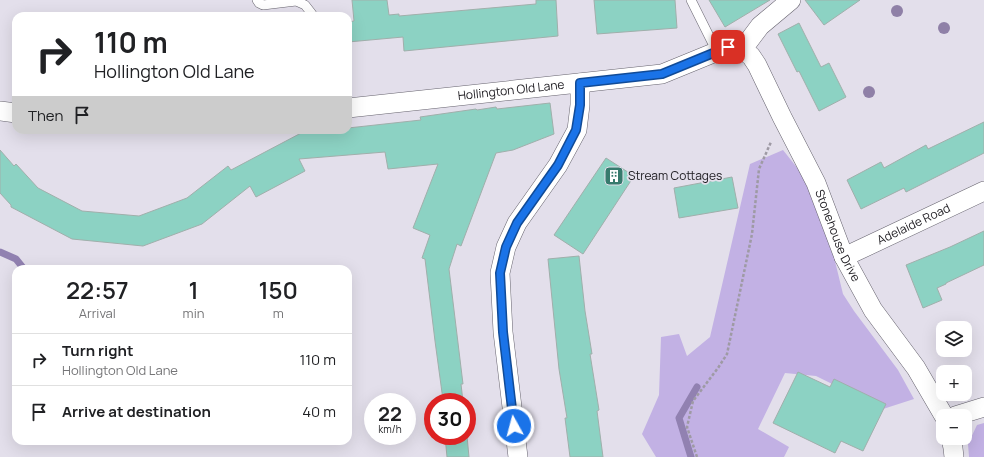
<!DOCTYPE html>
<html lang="en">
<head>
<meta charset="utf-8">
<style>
	:root { --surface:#fff; --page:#f6f6f6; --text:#202124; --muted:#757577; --line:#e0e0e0 }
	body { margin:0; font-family:Manrope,sans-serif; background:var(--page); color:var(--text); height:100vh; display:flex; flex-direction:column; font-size:15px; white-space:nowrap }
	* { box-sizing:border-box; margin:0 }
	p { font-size:13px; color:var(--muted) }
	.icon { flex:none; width:22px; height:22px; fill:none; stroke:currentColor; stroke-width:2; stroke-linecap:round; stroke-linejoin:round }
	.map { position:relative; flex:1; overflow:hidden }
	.panel { position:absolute; left:12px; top:265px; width:340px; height:180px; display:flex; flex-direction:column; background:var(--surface); border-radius:12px; box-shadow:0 4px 16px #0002 }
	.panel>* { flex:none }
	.hud { position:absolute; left:12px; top:12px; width:340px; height:122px; border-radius:12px; box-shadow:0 4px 16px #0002; background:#fff; color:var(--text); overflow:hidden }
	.buttons { position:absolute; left:936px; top:321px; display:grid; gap:8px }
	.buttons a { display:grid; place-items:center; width:36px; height:36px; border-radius:8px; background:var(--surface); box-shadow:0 4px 16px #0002; font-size:20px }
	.speed { position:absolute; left:364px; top:393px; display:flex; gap:8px; font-size:20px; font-weight:700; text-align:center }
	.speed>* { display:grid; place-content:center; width:52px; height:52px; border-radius:50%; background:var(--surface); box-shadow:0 4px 16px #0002; line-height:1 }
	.speed small { font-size:10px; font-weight:400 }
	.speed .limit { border:6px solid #d22; background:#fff; color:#111 }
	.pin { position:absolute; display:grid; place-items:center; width:34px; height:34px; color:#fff; margin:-17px; border-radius:8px; box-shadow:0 2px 6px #0006 }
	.me { position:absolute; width:44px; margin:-22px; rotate:353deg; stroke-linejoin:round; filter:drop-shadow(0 0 3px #0008) }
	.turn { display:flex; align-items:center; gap:14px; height:84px; padding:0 16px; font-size:18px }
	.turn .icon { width:52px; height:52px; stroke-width:2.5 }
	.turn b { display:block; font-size:28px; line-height:34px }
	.then { display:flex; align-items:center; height:38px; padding:0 16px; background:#0003; gap:8px; font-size:15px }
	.eta { display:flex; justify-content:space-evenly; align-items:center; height:68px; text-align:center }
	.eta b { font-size:24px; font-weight:600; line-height:28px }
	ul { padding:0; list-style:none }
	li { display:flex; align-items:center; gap:12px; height:52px; padding:0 16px; border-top:1px solid var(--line) }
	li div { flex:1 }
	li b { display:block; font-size:15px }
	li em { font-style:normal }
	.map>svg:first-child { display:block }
</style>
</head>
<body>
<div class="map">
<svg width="984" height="457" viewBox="0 0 984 457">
	<rect width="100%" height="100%" fill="#e3dfeb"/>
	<g fill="#c2b1e4">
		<polygon points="783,150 806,179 833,253 843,294 854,311 898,370 914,399 883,409 816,376 785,373 758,429 789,447 784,457 656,457 642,434 659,395 661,337 679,334 687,356 710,337 750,164"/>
		<polygon points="984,423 984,457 969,457 968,444 977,425"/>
	</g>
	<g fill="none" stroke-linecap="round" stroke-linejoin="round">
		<g stroke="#9181b1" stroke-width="7">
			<polyline points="0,252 16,259 24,269"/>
			<polyline points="691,457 679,418 697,387"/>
		</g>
	</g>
	<g fill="#8cd2c3" stroke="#a0afab">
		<polygon points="352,0 387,0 389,15 399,14 399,16 536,4 536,0 556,0 558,36 404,51 403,37 348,42 348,22 354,21"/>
		<polygon points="594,0 675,0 677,28 597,34"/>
		<polygon points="709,0 770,0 725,27"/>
		<polygon points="805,0 860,0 824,25"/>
		<polygon points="799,23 821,67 829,63 846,97 819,111 799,71 797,72 778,34"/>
		<polygon points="550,103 554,134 513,150 496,153 461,246 457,244 449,269 463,384 461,384 463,402 441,402 441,400 443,400 435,341 425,259 422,258 430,235 413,228 438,164 388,169 385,152 299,159 305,171 256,197 250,186 202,224 143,246 72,239 11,207 11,205 0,193 0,150 14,166 16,164 38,188 82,211 139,216 187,198 228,166 231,170 303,132 323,130 348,130 348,128 421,120 420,117 476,109 477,110 496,107 497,109"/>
		<polygon points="984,122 984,153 906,192 904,188 861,209 847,180 881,162 884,168 926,145 928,149"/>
		<polygon points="606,158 634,176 583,254 554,235"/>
		<polygon points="732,177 738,208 679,218 674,188"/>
		<polygon points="984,231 984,265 946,283 946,284 937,288 942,300 923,308 906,265 950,247"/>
		<polygon points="579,256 585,311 592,354 590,354 599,410 597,411 603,457 570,457 565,418 567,418 559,369 548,259"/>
		<polygon points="798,372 830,387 834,379 886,404 863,451 841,441 835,453 773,423"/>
		<polygon points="445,436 467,436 469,457 447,457"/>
	</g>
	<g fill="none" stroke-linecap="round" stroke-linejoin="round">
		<g stroke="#66636e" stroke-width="10">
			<g id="lane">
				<polyline points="257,0 259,3 263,5 296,1 305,5 312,14 312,16"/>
				<polyline points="691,0 717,52"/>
			</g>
		</g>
		<g stroke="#66636e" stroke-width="20">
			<g id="street">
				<polyline points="742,50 760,26 791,0"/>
				<path id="s1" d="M348,108L662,74L728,47L736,48L742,50L751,56L757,65L782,117L816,183L844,257L873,310L916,368L944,416"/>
				<polyline points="0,111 16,113"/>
				<path id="s2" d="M844,257L984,191"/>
				<polyline points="955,416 984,407"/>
				<polyline points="951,438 953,448 954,457"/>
				<polyline points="518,457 503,332 500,273 506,247 517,223 558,165 577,130 580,105 580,83"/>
			</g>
		</g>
		<polyline stroke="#9e9aa4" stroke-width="2.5" stroke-dasharray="3 2" stroke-linecap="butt" points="697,457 687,427 693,401 718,368 727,354 752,234 759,169 771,142"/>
		<use href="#lane" stroke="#fff" stroke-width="9"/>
		<use href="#street" stroke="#fff" stroke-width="19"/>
	</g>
	<g fill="#8f80a7">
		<circle cx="897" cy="11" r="6"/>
		<circle cx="944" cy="28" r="6"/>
		<circle cx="869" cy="92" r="6"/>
	</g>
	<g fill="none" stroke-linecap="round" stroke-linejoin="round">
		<g stroke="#114b97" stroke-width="10">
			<polyline id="route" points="514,426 503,332 500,273 506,247 517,223 558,165 576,130 580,105 580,83 662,74 728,47"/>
		</g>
		<use href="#route" stroke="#1a73e8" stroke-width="7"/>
	</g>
	<defs>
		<g id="building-square" transform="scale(1)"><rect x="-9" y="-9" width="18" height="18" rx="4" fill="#367a6d" stroke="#e3dfeb"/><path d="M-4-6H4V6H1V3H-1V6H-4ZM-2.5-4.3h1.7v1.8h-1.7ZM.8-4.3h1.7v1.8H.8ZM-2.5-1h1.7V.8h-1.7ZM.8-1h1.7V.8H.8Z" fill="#fff"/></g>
	</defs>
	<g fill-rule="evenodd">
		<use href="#building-square" x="614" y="176"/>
	</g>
	<g text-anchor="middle" stroke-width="3.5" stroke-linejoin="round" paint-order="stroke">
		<g font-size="12" fill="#1d1b20" stroke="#e3dfeb">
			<text dy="4" stroke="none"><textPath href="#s1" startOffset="164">Hollington Old Lane</textPath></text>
			<text dy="4" stroke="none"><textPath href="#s2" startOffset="77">Adelaide Road</textPath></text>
			<text dy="4" stroke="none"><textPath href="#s1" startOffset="612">Stonehouse Drive</textPath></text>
		</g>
		<g font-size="12" fill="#1d1b20" stroke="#e3dfeb" text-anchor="start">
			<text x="628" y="180">Stream Cottages</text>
		</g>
	</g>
</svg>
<div class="buttons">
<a><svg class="icon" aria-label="layers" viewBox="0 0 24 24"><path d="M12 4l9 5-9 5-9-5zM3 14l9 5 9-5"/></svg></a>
<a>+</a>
<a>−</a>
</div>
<div class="speed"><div>22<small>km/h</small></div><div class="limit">30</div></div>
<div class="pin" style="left:728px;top:47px;background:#d93025"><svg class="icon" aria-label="arrive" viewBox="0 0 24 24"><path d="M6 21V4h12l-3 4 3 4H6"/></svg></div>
<svg class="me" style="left:514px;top:426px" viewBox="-20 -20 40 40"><circle r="17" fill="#1a73e8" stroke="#fff" stroke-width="3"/><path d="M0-11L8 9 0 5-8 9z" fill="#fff"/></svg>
<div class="hud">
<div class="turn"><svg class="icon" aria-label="right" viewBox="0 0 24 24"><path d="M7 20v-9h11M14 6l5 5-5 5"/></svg><div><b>110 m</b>Hollington Old Lane</div></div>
<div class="then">Then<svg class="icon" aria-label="arrive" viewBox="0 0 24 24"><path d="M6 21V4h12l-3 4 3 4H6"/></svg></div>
</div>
<section class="panel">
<div class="eta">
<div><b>22:57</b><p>Arrival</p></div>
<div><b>1</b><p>min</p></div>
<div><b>150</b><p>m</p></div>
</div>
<ul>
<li><svg class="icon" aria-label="right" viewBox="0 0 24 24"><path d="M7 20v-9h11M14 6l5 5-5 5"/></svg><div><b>Turn right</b><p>Hollington Old Lane</p></div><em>110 m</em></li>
<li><svg class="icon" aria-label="arrive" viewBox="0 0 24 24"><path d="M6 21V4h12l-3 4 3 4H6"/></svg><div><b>Arrive at destination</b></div><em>40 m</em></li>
</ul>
</section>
</div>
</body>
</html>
